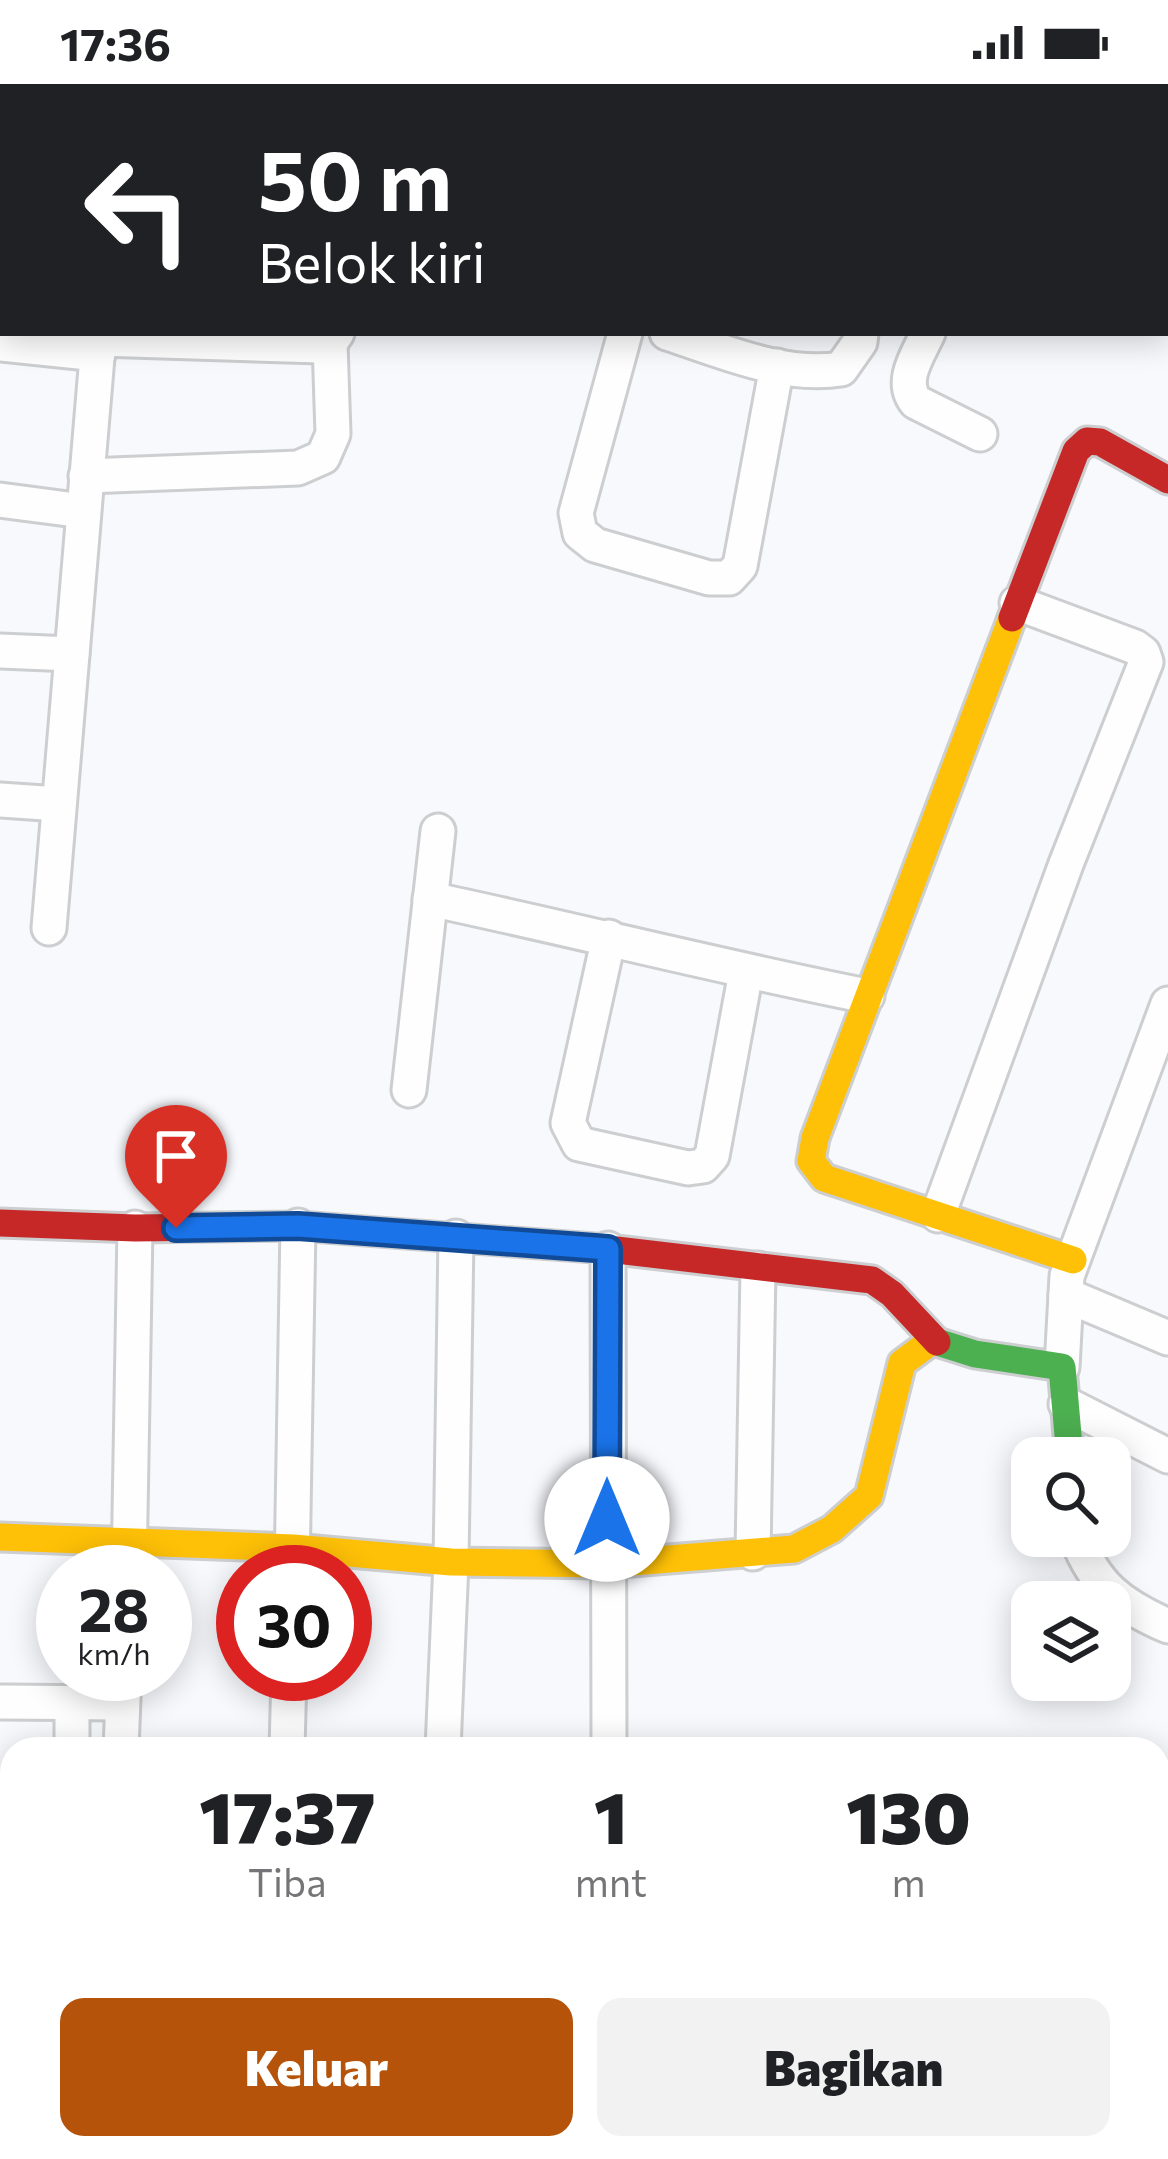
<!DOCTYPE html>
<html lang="id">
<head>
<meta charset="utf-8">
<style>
	:root { --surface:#fff; --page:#f2f2f2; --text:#202124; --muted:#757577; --accent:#b45309 }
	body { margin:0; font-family:Commissioner,sans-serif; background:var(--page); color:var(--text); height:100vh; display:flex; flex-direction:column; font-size:45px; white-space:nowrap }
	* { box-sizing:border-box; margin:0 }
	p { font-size:39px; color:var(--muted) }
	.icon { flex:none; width:66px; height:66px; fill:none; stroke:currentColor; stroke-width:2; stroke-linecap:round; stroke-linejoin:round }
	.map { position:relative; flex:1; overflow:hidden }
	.panel { position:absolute; left:0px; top:1653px; width:1170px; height:423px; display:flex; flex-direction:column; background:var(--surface); border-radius:36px 36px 0 0; box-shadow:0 6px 30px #0003 }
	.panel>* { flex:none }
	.top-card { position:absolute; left:0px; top:0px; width:1170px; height:252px; box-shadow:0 6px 30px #0003; background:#202124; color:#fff; overflow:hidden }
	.controls { position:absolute; left:1011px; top:1353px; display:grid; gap:24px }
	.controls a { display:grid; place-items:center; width:120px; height:120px; border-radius:24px; background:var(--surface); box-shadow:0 6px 30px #0003; font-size:60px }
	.speed { position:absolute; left:36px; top:1461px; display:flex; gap:24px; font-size:60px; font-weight:700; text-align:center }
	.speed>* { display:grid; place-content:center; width:156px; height:156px; border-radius:50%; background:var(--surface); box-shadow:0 6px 30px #0003; line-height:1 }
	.speed small { font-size:30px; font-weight:400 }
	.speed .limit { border:18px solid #d22; background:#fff; color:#111 }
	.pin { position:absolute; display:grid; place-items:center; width:102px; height:102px; color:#fff; margin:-123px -51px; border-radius:50% 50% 50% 0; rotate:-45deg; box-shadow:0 0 12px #0007 }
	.pin .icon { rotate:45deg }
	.me { position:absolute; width:132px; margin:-66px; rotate:0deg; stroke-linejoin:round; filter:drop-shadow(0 0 9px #0008) }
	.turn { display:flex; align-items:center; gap:42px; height:252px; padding:0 60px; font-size:54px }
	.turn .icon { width:156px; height:156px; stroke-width:2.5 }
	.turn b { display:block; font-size:84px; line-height:102px }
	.eta { display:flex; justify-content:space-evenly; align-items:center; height:204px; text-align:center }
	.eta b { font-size:72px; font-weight:800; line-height:84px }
	.primary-button { display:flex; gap:24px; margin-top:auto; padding:24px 60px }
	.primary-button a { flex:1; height:138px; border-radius:24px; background:var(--accent); color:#fff; font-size:48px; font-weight:800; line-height:138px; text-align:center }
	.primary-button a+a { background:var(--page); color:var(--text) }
	.status { display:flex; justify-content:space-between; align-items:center; height:84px; padding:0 60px; background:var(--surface); direction:ltr }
	.status svg { height:33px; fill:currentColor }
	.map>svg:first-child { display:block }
</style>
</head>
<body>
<div class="status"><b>17:36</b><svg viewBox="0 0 49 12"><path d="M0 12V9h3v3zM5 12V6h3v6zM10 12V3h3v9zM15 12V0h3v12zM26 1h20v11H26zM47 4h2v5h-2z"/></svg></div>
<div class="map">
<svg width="1168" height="2075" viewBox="0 0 1168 2075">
	<rect width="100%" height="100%" fill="#f8f9fd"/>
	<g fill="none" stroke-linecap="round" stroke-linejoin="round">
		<g stroke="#cdced0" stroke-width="39">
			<g id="street">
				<polyline points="25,3 25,0"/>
				<polyline points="204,3 205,0"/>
				<polyline points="648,3 649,0"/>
				<polyline points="751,3 752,0"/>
				<polyline points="910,3 911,0"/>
				<polyline points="1033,3 1035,0"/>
				<polyline points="1167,94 1168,95"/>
				<polyline points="0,102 3,102"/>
				<polyline points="625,249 576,429 580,449 595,461 709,494 729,494 740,482 777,282"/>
				<path d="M667,249C723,267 782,294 841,285L860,258L861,249"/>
				<path d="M928,249C918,271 899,297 916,318L980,350"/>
				<polyline points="99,255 320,262 330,259 337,249"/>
				<polyline points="0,260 98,270"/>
				<polyline points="86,392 298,384 323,373 333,350 330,259"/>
				<polyline points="0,416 83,427"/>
				<polyline points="0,567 72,570"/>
				<polyline points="0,716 59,720"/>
				<path d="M430,815C576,846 720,883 867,912"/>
				<polyline points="49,844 99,249"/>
				<polyline points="609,853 568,1039 579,1060 688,1084 703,1082 712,1072 746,888"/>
				<polyline points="409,1006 438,747"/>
				<polyline points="938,1131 1066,780 1146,578 1143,569 1135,563 1017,519"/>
				<polyline points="608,1165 609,1665"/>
				<polyline points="1066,1211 1168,1254"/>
				<polyline points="1062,1283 1067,1192 1168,920"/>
				<polyline points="1066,1320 1168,1372"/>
				<path d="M1076,1452C1095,1502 1120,1521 1168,1542"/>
				<polyline points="753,1469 758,1185"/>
				<polyline points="129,1488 135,1144"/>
				<polyline points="292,1488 298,1142"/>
				<polyline points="0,1618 121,1619"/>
				<polyline points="72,1665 72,1620"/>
				<polyline points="121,1665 124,1590"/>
				<polyline points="287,1665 289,1590"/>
				<polyline points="443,1665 451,1478 456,1153"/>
				<polyline points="0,1838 12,1838"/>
				<polyline points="0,1995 12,1995"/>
				<polyline points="232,2075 234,2064"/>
			</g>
		</g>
		<g stroke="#cdced0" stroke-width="33">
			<polyline id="fast" points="937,1258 975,1270 1062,1283 1070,1374"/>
		</g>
		<g stroke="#cdced0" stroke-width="33">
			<g id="slow">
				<polyline points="1012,534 815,1054 811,1077 824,1094 1073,1176"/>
				<polyline points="0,1453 293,1464 451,1478 607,1480 794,1465 832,1445 869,1412 902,1279 933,1256"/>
			</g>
		</g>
		<g stroke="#cdced0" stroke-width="33">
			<g id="jam">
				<polyline points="1012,534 1076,367 1087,357 1100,358 1168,396"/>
				<polyline points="0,1139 135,1144 298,1142 608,1165 872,1196 892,1210 937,1258"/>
			</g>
		</g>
		<use href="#street" stroke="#fefeff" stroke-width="33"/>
		<use href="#fast" stroke="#4caf50" stroke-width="27"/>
		<use href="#slow" stroke="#ffc107" stroke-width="27"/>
		<use href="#jam" stroke="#c62828" stroke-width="27"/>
	</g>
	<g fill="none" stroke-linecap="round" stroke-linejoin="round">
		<g stroke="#114b97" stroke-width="30">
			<polyline id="route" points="176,1144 298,1142 608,1165 607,1435"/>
		</g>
		<use href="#route" stroke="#1a73e8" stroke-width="21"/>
	</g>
</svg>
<div class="controls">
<a><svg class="icon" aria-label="search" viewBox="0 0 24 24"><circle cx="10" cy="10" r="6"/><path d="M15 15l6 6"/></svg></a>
<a><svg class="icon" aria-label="layers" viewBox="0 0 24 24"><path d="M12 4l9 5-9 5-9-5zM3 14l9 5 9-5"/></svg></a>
</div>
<div class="speed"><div>28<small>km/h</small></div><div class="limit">30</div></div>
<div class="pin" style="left:176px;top:1144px;background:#d93025"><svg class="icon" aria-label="arrive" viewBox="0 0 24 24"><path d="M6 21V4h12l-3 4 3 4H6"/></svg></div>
<svg class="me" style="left:607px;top:1435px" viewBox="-20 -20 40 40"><circle r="19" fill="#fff"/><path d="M0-13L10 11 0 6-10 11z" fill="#1a73e8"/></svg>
<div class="top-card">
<div class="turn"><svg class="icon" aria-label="left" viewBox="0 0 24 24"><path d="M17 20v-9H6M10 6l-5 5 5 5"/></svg><div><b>50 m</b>Belok kiri</div></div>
</div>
<section class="panel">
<div class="eta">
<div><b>17:37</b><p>Tiba</p></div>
<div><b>1</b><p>mnt</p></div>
<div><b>130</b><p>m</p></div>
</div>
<div class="primary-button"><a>Keluar</a><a>Bagikan</a></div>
</section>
</div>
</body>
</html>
